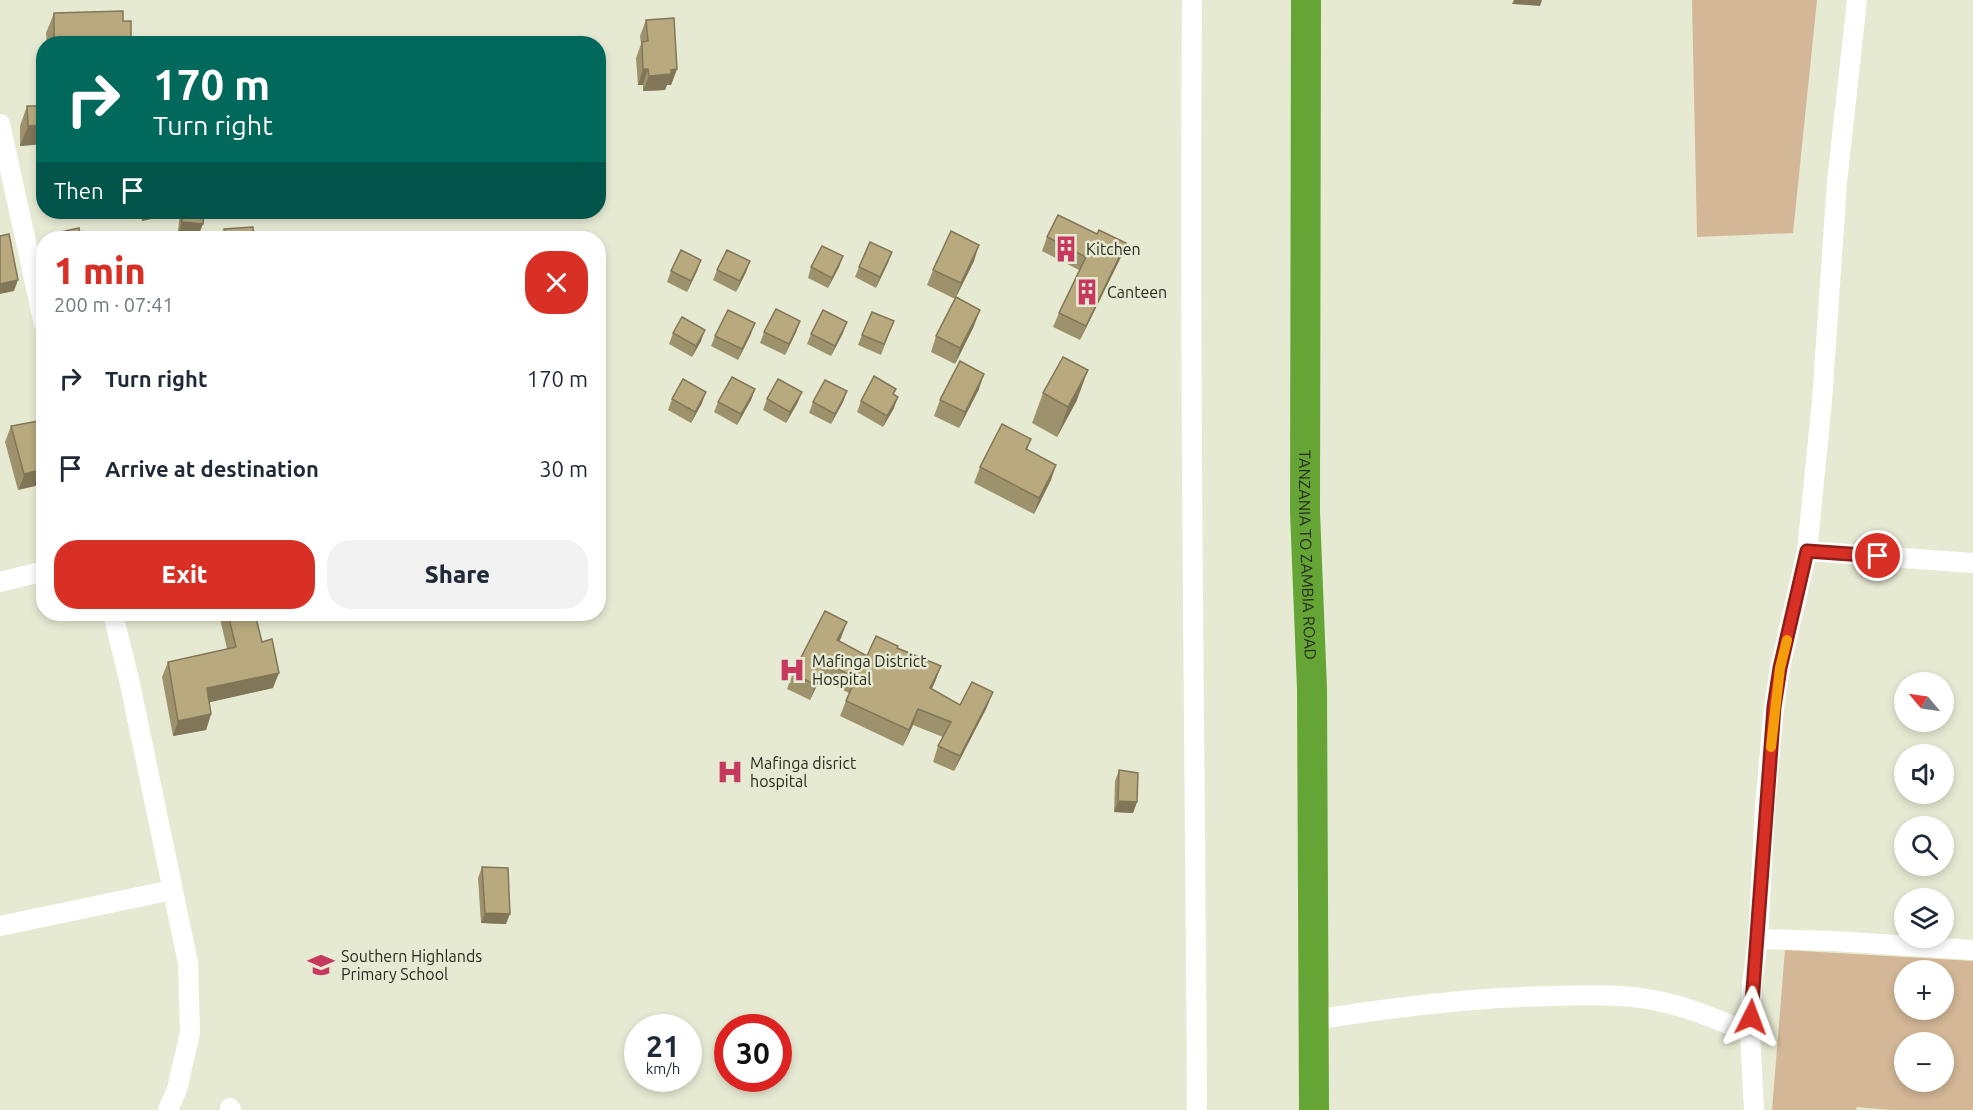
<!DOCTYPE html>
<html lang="en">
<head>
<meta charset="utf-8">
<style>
	:root { --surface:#fff; --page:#f2f2f3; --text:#1f2937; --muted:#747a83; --accent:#d93025 }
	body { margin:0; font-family:Ubuntu,sans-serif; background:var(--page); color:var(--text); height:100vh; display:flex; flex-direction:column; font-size:22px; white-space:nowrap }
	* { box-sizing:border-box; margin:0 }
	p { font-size:20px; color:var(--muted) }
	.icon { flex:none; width:33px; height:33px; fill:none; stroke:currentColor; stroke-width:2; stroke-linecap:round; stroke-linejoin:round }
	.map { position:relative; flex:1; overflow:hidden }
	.panel { position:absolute; left:36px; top:231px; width:570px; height:390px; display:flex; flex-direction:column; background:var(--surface); border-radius:24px; box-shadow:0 3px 9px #0003 }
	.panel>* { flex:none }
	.top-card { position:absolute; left:36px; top:36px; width:570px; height:183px; border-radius:24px; box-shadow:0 3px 9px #0003; background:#00695c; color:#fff; overflow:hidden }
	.needle { width:39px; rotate:299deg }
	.buttons { position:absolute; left:1894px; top:672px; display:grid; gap:12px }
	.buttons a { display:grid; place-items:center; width:60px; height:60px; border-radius:50%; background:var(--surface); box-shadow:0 3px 9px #0003; font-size:30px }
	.speed { position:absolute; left:624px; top:1014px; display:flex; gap:12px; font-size:30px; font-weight:700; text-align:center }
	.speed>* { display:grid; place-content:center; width:78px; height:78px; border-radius:50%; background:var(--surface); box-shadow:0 3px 9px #0003; line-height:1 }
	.speed small { font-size:15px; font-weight:400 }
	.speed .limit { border:9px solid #d22; background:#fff; color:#111 }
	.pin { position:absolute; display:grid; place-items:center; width:51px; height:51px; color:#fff; margin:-26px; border:3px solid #fff; border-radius:50%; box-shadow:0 2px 6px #0007 }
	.me { position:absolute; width:66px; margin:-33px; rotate:3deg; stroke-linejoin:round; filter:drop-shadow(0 0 4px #0008) }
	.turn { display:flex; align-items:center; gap:21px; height:126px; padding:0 18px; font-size:27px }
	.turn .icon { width:78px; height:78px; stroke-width:2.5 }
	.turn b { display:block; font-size:42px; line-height:51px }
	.then { display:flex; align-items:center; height:57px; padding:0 18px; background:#0003; gap:12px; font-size:22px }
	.round { display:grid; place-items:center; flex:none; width:63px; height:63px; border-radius:24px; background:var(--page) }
	.headline { display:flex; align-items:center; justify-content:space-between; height:102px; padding:0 18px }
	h1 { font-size:36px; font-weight:800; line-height:45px; color:var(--accent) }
	.action { display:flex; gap:12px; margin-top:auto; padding:12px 18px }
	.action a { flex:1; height:69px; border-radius:24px; background:var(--accent); color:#fff; font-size:24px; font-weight:800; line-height:69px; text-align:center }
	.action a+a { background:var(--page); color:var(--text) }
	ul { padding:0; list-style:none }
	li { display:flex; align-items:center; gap:18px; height:90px; padding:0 18px }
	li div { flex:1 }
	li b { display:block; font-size:22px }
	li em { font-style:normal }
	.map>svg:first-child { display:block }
</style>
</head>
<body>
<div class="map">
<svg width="1973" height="1110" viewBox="0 0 1973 1110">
	<rect width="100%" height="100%" fill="#e7ead3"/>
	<g fill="#d3b796" fill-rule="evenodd">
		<polygon points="1692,0 1817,0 1793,233 1697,237"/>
		<path d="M1785,950L1973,961V1110H1891L1857,1107L1856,1110H1772ZM1905,970H1944V1010H1905ZM1905,1042H1944V1082H1905Z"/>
	</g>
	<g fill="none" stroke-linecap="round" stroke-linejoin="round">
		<g stroke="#fff" stroke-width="20">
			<path d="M1192,0C1189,370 1195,740 1197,1110"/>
			<polyline points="0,124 44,324"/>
			<polyline points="1807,551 1973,563"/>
			<polyline points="0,582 44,571"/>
			<polyline points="113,614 130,684 188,963 190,1033 177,1089 168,1110"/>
			<polyline points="0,926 172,890"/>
			<polyline points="1758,939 1834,941 1973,950"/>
			<path d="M1314,1020C1394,1007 1474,997 1555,996C1581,995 1607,994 1633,997C1674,1001 1712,1017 1750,1033"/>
			<polyline points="230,1108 231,1110"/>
			<polyline points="1754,1110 1750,1033 1752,984 1758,939 1765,807 1774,707 1780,668 1807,551 1822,401 1837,182 1857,0"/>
		</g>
		<path stroke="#65a535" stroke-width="30" id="s1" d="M1306,0L1305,512L1312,689L1314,1110"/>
	</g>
	<g fill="#9e926c">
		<polygon points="54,13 123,21 131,44 47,44 46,33"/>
		<polygon points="646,20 677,69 671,85 667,85 665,90 643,91 643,85 638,85 636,58 641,44 640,36"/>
		<polygon points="27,106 44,106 44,144 20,146 20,126"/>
		<polygon points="140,212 162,212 160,217 142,221"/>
		<polygon points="180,212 204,212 199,234 178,232"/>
		<polygon points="224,229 254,238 221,238"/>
		<polygon points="1047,237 1121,257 1080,340 1053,327 1059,313 1079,270 1042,251"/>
		<polygon points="892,252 876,288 855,277 859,267"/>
		<polygon points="843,256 839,267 828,288 808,278 811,267"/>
		<polygon points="701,260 697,271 687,292 667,282 671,271"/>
		<polygon points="750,261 746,272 736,292 713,280 717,270"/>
		<polygon points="974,261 956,297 974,326 955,364 931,352 936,336 955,299 927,285 933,270"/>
		<polygon points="800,321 796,332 785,355 760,343 764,332"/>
		<polygon points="894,321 881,355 858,345 862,335"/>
		<polygon points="673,333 701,341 692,357 669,344"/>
		<polygon points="843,333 831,356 807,344 811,334"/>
		<polygon points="751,334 738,360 711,346 715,336"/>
		<polygon points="755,389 751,400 737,425 714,412 718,402"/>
		<polygon points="979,389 959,428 934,416 940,400"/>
		<polygon points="847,391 843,402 831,424 809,413 813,402"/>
		<polygon points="1043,393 1077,400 1057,437 1032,423"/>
		<polygon points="894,395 894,408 883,427 857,412 861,401"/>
		<polygon points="672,399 702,403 691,423 668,410"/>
		<polygon points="767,399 798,402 786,423 763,410"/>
		<polygon points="44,420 18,490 5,442 11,426"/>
		<polygon points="1031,439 1027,450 1051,480 1034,514 974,483 980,467"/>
		<polygon points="219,614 255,614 273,688 209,702 211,714 206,730 173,736 162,677 168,662 227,649"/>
		<polygon points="841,638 839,641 867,656 897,648 941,666 932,689 960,705 987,707 954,771 933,762 938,746 943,737 913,725 903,746 840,716 849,693 820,679 810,700 787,689 793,673"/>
		<polygon points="1119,770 1137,802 1133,813 1114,812 1115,781"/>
		<polygon points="482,867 506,924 481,923 478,878"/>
	</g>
	<g fill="#817758">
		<polygon points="1514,0 1542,0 1540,6 1512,4"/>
		<polygon points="54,39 63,39 61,44 53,44"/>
		<polygon points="643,69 648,69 643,85 638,85"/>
		<polygon points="677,69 671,85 667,85 665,90 643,91 649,76 671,70"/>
		<polygon points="44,125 44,144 20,146 28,126"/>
		<polygon points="145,212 162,212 160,217 142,221"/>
		<polygon points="182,222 203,224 199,234 178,232"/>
		<polygon points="1126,243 1121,257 1080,340 1086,326"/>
		<polygon points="979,245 974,261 955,299 961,283"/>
		<polygon points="892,252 888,263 876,288 880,277"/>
		<polygon points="843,256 839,267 828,288 832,278"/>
		<polygon points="701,260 697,271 687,292 691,281"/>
		<polygon points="750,261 746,272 736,292 740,281"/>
		<polygon points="18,280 14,291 0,294 0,284"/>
		<polygon points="980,310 974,326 955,364 960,348"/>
		<polygon points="800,321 796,332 785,355 789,344"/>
		<polygon points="847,322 843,333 831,356 835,346"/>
		<polygon points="755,323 751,334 738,360 742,349"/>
		<polygon points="705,330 701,341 692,357 696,346"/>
		<polygon points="1088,370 1077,400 1057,437 1068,407"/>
		<polygon points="984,374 979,389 959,428 965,412"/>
		<polygon points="755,389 751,400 737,425 741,414"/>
		<polygon points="847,391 843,402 831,424 835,414"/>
		<polygon points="706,392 702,403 691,423 695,412"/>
		<polygon points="802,392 798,402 786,423 790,412"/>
		<polygon points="898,397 894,408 883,427 887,416"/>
		<polygon points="1056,465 1051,480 1034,514 1039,498"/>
		<polygon points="44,469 44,484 18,490 24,474"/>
		<polygon points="847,622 841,638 831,656 837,640"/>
		<polygon points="826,663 820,679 810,700 815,685"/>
		<polygon points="941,666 935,682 924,704 930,688"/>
		<polygon points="279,673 273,688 202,704 207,688"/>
		<polygon points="993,692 987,707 954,771 960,756"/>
		<polygon points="918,709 913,725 903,746 909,730"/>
		<polygon points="211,714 206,730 173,736 178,721"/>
		<polygon points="1118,801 1137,802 1133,813 1114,812"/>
		<polygon points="485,913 510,914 506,924 481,923"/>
	</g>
	<g fill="#b8aa7e" stroke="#817758" stroke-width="1.5">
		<polygon points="123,11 123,21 131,21 131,44 63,44 63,39 54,39 54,13"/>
		<polygon points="674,18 677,69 671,70 671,74 649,76 648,69 643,69 642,42 648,41 646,20"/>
		<polygon points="27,106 44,106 44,125 28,126"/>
		<polygon points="183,212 204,212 203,224 182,222"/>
		<polygon points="1058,215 1097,234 1099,230 1126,243 1086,326 1059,313 1086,257 1047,237"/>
		<polygon points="253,227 254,238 225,238 224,229"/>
		<polygon points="79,228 81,238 58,238 56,233"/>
		<polygon points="951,231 979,245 961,283 933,270"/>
		<polygon points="9,234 18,280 0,284 0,236"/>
		<polygon points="870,242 892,252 880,277 859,267"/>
		<polygon points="822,246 843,256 832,278 811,267"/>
		<polygon points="681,250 701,260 691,281 671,271"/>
		<polygon points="727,250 750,261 740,281 717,270"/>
		<polygon points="956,297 980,310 960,348 936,336"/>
		<polygon points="776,309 800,321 789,344 764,332"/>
		<polygon points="728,310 755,323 742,349 715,336"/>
		<polygon points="823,310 847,322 835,346 811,334"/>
		<polygon points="872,312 894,321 884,344 862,335"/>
		<polygon points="682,317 705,330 696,346 673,333"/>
		<polygon points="1063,357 1088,370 1068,407 1043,393"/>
		<polygon points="960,361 984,374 965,412 940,400"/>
		<polygon points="874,376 896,389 893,394 898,397 887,416 861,401"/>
		<polygon points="732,377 755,389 741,414 718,402"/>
		<polygon points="683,379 706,392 695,412 672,399"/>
		<polygon points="778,379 802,392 790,412 767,399"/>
		<polygon points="825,380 847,391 835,414 813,402"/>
		<polygon points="44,420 44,469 24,474 11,426"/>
		<polygon points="1002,424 1031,439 1026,449 1056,465 1039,498 980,467"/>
		<polygon points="825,611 847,622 837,640 867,656 876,636 898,646 897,648 941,666 930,688 960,705 972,682 993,692 960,756 938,746 951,722 918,709 909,730 846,701 856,678 826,663 815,685 793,673"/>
		<polygon points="228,614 255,614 262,642 272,639 279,673 207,688 211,714 178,721 168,662 236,647"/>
		<polygon points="1119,770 1138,773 1137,802 1118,801"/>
		<polygon points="482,867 508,868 510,914 485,913"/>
	</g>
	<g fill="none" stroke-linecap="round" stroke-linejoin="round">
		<g stroke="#8d1f18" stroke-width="15">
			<polyline id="route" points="1751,1017 1774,707 1780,668 1807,551 1878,556"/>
		</g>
		<use href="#route" stroke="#d93025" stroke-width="10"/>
		<polyline stroke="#f59e0b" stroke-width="10" points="1771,747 1780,668 1787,640"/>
	</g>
	<defs>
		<g id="building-bare" transform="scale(2.07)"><path d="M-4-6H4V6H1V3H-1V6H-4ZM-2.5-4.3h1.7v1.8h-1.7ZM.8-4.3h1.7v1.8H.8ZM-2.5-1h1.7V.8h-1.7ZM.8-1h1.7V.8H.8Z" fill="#c7385f" stroke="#e7ead3" stroke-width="2.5" paint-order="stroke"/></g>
		<g id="hospital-bare" transform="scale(2.07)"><path d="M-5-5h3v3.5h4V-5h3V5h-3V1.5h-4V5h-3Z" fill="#c7385f" stroke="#e7ead3" stroke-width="2.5" paint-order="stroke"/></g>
		<g id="school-bare" transform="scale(2.07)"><path d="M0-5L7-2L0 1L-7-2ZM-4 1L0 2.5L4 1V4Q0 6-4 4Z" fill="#c7385f" stroke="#e7ead3" stroke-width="2.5" paint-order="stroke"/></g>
	</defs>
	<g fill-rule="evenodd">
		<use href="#building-bare" x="1066" y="249"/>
		<use href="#building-bare" x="1087" y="292"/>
		<use href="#hospital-bare" x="792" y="670"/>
		<use href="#hospital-bare" x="730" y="772"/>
		<use href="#school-bare" x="321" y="965"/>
	</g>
	<g text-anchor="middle" stroke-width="5" stroke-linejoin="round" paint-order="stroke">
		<g font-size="16" fill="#292a21" stroke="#e7ead3" text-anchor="start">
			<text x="1086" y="255">Kitchen</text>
			<text x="1107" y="298">Canteen</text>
			<text x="812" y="667">Mafinga District<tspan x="812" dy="18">Hospital</tspan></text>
			<text x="750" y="769">Mafinga disrict<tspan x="750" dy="18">hospital</tspan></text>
			<text x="341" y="962">Southern Highlands<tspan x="341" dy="18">Primary School</tspan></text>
		</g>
		<g font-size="16" fill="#292a21" stroke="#e7ead3">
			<text dy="6" stroke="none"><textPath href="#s1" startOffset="555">TANZANIA TO ZAMBIA ROAD</textPath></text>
		</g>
	</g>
</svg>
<div class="buttons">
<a><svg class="needle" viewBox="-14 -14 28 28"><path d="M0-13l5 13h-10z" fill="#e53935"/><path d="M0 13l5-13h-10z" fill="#747a83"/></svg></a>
<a><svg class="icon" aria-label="sound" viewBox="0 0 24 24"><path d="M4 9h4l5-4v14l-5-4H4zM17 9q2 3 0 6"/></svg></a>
<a><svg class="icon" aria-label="search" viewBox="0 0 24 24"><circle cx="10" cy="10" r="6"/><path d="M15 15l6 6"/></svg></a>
<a><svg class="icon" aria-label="layers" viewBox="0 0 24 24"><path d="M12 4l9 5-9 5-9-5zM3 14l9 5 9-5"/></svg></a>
<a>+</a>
<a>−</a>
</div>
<div class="speed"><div>21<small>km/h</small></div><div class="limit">30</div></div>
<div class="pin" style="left:1878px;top:556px;background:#d93025"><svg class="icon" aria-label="arrive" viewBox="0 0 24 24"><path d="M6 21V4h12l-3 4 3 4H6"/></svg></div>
<svg class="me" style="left:1751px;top:1017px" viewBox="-20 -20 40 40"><path d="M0-17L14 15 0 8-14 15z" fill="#d93025" stroke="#fff" stroke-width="4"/></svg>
<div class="top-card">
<div class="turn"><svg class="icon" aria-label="right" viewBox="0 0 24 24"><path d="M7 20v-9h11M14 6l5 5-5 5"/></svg><div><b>170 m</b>Turn right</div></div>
<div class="then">Then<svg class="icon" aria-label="arrive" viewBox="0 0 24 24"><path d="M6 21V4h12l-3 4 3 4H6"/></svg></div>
</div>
<section class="panel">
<div class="headline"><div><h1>1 min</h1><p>200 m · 07:41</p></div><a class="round" style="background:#d93025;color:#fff"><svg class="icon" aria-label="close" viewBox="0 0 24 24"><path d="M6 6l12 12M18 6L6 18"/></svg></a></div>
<ul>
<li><svg class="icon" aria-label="right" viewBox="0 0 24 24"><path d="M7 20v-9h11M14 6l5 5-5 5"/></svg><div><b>Turn right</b></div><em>170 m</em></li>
<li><svg class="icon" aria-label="arrive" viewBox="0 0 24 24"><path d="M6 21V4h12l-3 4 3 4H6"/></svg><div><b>Arrive at destination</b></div><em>30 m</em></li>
</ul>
<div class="action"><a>Exit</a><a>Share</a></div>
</section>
</div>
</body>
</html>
